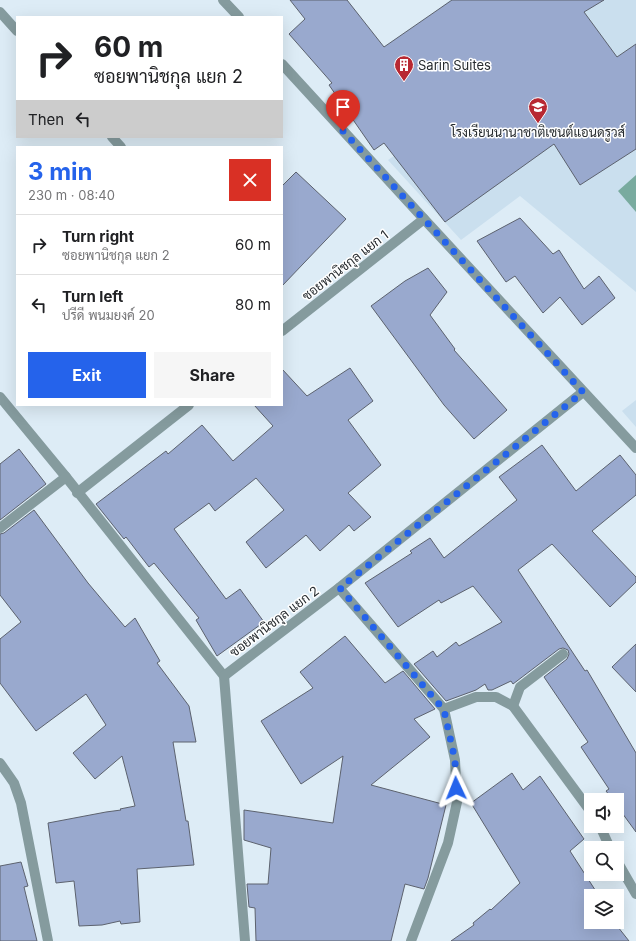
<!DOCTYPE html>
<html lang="en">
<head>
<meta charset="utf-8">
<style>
	:root { --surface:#fff; --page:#f6f6f6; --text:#202124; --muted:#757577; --line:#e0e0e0; --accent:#2563eb }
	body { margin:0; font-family:Inter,Sarabun,sans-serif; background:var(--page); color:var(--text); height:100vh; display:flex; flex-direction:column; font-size:15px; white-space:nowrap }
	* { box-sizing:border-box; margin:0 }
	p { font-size:13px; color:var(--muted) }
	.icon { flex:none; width:22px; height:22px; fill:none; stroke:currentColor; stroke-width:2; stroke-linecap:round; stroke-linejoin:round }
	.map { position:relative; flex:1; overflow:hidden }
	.drawer { position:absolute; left:16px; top:146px; width:267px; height:260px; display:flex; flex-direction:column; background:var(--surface); border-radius:0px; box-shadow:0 4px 16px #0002 }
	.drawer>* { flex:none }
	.guide { position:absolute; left:16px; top:16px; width:267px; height:122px; border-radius:0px; box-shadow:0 4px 16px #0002; background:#fff; color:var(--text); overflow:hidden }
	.fabs { position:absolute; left:584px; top:793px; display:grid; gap:8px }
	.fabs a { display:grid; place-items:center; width:40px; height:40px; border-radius:0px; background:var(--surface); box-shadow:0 4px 16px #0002; font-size:20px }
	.pin { position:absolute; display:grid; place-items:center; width:34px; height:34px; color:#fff; margin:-41px -17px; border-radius:50% 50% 50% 0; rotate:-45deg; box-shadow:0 0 4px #0007 }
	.pin .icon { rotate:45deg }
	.me { position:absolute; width:44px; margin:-22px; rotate:358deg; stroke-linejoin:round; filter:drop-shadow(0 0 3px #0008) }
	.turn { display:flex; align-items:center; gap:14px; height:84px; padding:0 12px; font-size:18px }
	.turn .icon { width:52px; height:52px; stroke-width:2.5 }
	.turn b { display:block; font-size:28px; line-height:34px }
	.then { display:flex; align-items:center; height:38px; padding:0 12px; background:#0003; gap:8px; font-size:15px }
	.round { display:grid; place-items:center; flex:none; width:42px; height:42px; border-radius:0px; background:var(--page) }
	.overview { display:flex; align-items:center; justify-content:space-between; height:68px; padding:0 12px }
	h1 { font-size:24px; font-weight:700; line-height:30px; color:var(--accent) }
	.action { display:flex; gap:8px; margin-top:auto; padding:8px 12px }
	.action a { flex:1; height:46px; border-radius:0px; background:var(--accent); color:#fff; font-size:16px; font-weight:700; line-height:46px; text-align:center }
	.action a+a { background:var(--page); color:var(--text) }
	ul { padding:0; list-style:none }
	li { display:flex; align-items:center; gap:12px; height:60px; padding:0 12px; border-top:1px solid var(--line) }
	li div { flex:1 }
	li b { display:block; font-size:15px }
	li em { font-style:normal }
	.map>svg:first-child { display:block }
</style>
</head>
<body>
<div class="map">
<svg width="636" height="941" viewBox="0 0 636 941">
	<rect width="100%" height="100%" fill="#ddecf6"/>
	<g fill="#cadfee">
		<polygon points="450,0 636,0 636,292 520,196 461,240 388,160 493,88 441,7"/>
		<polygon points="636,400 636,427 622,411"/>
	</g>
	<polygon fill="#79ab9f" points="636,175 636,212 618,191"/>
	<g fill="#99a9ce" stroke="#5c626e">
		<polygon points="290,0 347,0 384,47 452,0 604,0 584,12 617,57 636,44 636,149 580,185 554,144 445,222 384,143 374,150 329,85 332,83 289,34 305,19"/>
		<polygon points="296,172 346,219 282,286 282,186"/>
		<polygon points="520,218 553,254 559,250 584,289 599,276 615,298 582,325 560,297 543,313 515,276 506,282 477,241"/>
		<polygon points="428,268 447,292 430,315 455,349 454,350 507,410 474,439 444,405 371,306 405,281"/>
		<polygon points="350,368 373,401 348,420 381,465 348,493 371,517 354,531 349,525 320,551 306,535 266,568 246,542 284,510 256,478 215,511 209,503 174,529 226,599 240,589 264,622 217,656 196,620 199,618 154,563 149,567 126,537 124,539 96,504 166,451 168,454 202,425 233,461 273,426 254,405 282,405 282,369 307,396"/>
		<polygon points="542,445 576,491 620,455 636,475 636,495 592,531 636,577 636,582 610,607 552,544 518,570 585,671 587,670 636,753 636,832 617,806 617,800 613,800 606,791 609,789 581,747 588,742 544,677 567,659 569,654 568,650 563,648 559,649 513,684 511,681 492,690 488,690 485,684 476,690 446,701 414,664 433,651 437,657 456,642 459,646 502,622 473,586 441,603 439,600 398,627 365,583 412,553 410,551 430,538 444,558 517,500 499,477"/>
		<polygon points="19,449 46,484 0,520 0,464"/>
		<polygon points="34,510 88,583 125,627 135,618 160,661 157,663 189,706 196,742 173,742 186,821 188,821 194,865 137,869 140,922 121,924 120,921 102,925 79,926 74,881 56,883 48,823 106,812 121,810 120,809 135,806 122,756 95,779 73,753 106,725 86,694 36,731 0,683 0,639 21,622 0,595 0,534 4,533"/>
		<polygon points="345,636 385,683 403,671 435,709 414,719 430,737 371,785 446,805 428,878 424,889 405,884 391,941 256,941 255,908 249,907 247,884 268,884 271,848 244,840 244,810 333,823 343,756 301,784 261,721 313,688 300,672"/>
		<polygon points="636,644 636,692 612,667"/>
		<polygon points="512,773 523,790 540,776 584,839 570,851 599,896 591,896 591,922 614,922 629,941 451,941 474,925 473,923 490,909 491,910 520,883 471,803"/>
		<polygon points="21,862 28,886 24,887 37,941 0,941 0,866"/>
	</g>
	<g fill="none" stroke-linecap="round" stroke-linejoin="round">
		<g stroke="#859b9e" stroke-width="10">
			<polyline points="223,0 239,17"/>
			<polyline points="0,12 17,31"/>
			<polyline points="282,64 424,219 636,448"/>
			<polyline points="112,137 121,147"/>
			<polyline points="282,331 424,219"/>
			<polyline points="0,397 66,477 224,676 245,941"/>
			<polyline points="77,493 189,405"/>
			<polyline points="0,528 66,477"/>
			<polyline points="339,588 444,709 455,760 457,802 448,843 411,941"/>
			<polyline points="224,676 339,588 583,392"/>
			<polyline points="513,706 520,687 563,654"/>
			<polyline points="444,709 476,697 496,697 513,706 591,812"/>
			<polyline points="0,763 14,783 21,803 48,941"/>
			<polyline points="600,826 610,848"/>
			<polyline points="617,861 636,894"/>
		</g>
	</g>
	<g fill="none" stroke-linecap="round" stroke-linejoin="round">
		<polyline stroke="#2563eb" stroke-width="7" stroke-dasharray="0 12.6" points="343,131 583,392 340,588 444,710 455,760 456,788"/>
	</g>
	<defs>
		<g id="building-pin" transform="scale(1)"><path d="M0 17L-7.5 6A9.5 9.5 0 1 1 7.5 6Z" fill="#b82832" stroke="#fff"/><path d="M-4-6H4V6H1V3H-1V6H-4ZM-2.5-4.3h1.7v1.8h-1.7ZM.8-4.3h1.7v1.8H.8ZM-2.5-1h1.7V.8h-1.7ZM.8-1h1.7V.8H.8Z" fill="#fff"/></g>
		<g id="school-pin" transform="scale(1)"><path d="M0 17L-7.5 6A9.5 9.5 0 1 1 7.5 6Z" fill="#b82832" stroke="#fff"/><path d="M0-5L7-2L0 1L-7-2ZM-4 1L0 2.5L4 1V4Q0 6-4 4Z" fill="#fff"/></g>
	</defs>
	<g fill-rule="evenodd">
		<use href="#building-pin" x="404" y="65"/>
		<use href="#school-pin" x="538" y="107"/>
	</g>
	<g text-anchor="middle" stroke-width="3" stroke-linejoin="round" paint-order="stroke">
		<g font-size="13" fill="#262b2f" stroke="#fff" text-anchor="start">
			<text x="418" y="70">Sarin Suites</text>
			<text x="538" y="137" text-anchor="middle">โรงเรียนนานาชาติเซนต์แอนดรูวส์</text>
		</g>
		<g font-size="13" fill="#262b2f" stroke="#fff">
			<text transform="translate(345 265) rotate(-38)" y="5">ซอยพานิชกุล แยก 1</text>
			<text transform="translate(274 621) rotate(-37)" y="5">ซอยพานิชกุล แยก 2</text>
		</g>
	</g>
</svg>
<div class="fabs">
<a><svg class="icon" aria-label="sound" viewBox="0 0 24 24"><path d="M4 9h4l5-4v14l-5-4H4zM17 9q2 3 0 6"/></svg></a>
<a><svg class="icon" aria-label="search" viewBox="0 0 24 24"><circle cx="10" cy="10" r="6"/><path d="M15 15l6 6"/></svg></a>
<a><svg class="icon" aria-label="layers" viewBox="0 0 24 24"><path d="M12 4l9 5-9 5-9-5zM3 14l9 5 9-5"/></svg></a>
</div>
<div class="pin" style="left:343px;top:131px;background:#d93025"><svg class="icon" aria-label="arrive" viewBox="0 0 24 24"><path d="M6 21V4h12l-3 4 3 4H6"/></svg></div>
<svg class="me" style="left:456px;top:788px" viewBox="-20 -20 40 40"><path d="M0-17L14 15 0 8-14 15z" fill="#2563eb" stroke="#fff" stroke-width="4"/></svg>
<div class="guide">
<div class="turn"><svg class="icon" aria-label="right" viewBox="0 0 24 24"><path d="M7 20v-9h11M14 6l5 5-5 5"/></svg><div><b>60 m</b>ซอยพานิชกุล แยก 2</div></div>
<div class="then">Then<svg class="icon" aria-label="left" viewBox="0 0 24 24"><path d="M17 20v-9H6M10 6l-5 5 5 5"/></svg></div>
</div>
<section class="drawer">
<div class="overview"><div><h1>3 min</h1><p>230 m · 08:40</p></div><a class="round" style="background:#d93025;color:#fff"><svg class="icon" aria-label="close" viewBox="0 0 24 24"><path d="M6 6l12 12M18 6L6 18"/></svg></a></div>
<ul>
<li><svg class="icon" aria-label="right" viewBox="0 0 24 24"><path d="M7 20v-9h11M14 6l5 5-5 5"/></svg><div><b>Turn right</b><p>ซอยพานิชกุล แยก 2</p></div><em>60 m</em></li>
<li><svg class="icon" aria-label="left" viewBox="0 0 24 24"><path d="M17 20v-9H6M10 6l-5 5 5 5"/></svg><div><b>Turn left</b><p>ปรีดี พนมยงค์ 20</p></div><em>80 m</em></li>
</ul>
<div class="action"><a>Exit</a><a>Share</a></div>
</section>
</div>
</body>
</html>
